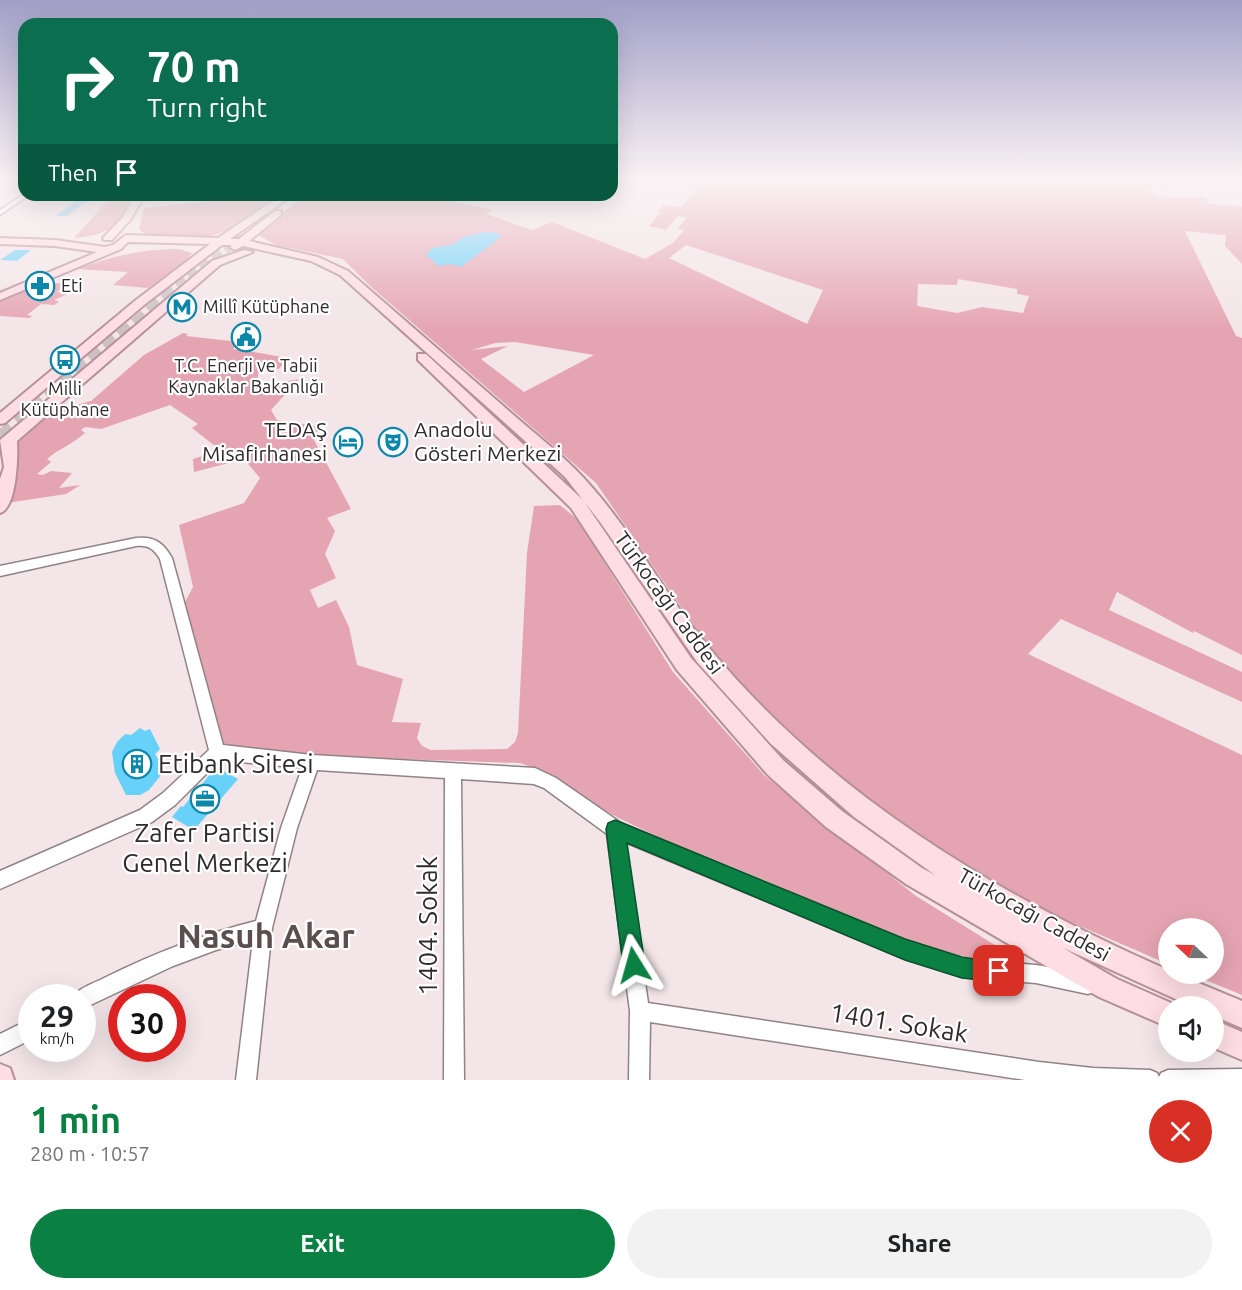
<!DOCTYPE html>
<html lang="en">
<head>
<meta charset="utf-8">
<style>
	:root { --surface:#fff; --page:#f2f2f2; --text:#202124; --muted:#757577; --accent:#0b8043 }
	body { margin:0; font-family:Ubuntu,sans-serif; background:var(--page); color:var(--text); height:100vh; display:flex; flex-direction:column; font-size:22px; white-space:nowrap }
	* { box-sizing:border-box; margin:0 }
	p { font-size:20px; color:var(--muted) }
	.icon { flex:none; width:33px; height:33px; fill:none; stroke:currentColor; stroke-width:2; stroke-linecap:round; stroke-linejoin:round }
	.map { position:relative; height:1080px; overflow:hidden }
	.side { display:flex; flex-direction:column; background:var(--surface); flex:1 }
	.side>* { flex:none }
	.banner { position:absolute; left:18px; top:18px; width:600px; height:183px; border-radius:18px; box-shadow:0 6px 24px #0002; background:#0b6e4f; color:#fff; overflow:hidden }
	.needle { width:39px; rotate:292deg }
	.buttons { position:absolute; left:1158px; top:918px; display:grid; gap:12px }
	.buttons a { display:grid; place-items:center; width:66px; height:66px; border-radius:50%; background:var(--surface); box-shadow:0 6px 24px #0002; font-size:30px }
	.speed { position:absolute; left:18px; top:984px; display:flex; gap:12px; font-size:30px; font-weight:700; text-align:center }
	.speed>* { display:grid; place-content:center; width:78px; height:78px; border-radius:50%; background:var(--surface); box-shadow:0 6px 24px #0002; line-height:1 }
	.speed small { font-size:15px; font-weight:400 }
	.speed .limit { border:9px solid #d22; background:#fff; color:#111 }
	.pin { position:absolute; display:grid; place-items:center; width:51px; height:51px; color:#fff; margin:-26px; border-radius:12px; box-shadow:0 3px 9px #0006 }
	.me { position:absolute; width:66px; margin:-33px; rotate:352deg; stroke-linejoin:round; filter:drop-shadow(0 0 4px #0008) }
	.turn { display:flex; align-items:center; gap:21px; height:126px; padding:0 30px; font-size:27px }
	.turn .icon { width:78px; height:78px; stroke-width:2.5 }
	.turn b { display:block; font-size:42px; line-height:51px }
	.then { display:flex; align-items:center; height:57px; padding:0 30px; background:#0003; gap:12px; font-size:22px }
	.round { display:grid; place-items:center; flex:none; width:63px; height:63px; border-radius:32px; background:var(--page) }
	.summary { display:flex; align-items:center; justify-content:space-between; height:102px; padding:0 30px }
	h1 { font-size:36px; font-weight:600; line-height:45px; color:var(--accent) }
	.cta { display:flex; gap:12px; margin-top:auto; padding:12px 30px }
	.cta a { flex:1; height:69px; border-radius:36px; background:var(--accent); color:#fff; font-size:24px; font-weight:600; line-height:69px; text-align:center }
	.cta a+a { background:var(--page); color:var(--text) }
	.map>svg:first-child { display:block }
</style>
</head>
<body>
<div class="map">
<svg width="1242" height="1080" viewBox="0 0 1242 1080">
	<rect width="100%" height="100%" fill="#f3e5e8"/>
	<g fill="#e5a4b2" fill-rule="evenodd">
		<path d="M705,180H1009L1024,183L1022,180H1184L1146,189L1164,197H1205L1209,204L1242,206V264L1225,246L1226,235L1185,231L1236,336L1242,338V655L1194,631L1193,633L1117,592L1109,610L1242,672V702L1061,619L1028,654L1242,755V995L1191,974H1214V928H1168V964L1054,915L930,843L850,787L762,707L715,656L596,483L369,285L343,259L276,245L256,234L305,195H452L445,200L493,210L486,214L532,230L552,222L645,259L673,243L684,230L678,229L686,218L678,216L666,230L649,226L660,213L657,212L664,205L681,207ZM686,245L823,290L807,324L669,258ZM958,279L1017,289V294L1029,296L1023,313L982,307L957,313L917,306L918,284L957,285ZM515,342L594,355L524,392L481,359L508,346L472,350L495,343Z"/>
		<path d="M113,195H137C118,225 111,235 74,238Z"/>
		<path d="M248,197L274,201C257,212 240,226 220,233C199,240 155,247 139,229L144,208Z"/>
		<path d="M179,249L192,253C181,270 163,276 148,288L113,285L128,272L78,269C112,256 142,249 179,249Z"/>
		<polygon points="58,283 68,283 57,292 68,294 54,300 59,302 54,305 41,304 27,315 32,316 30,318 0,316 0,300 33,288 30,292"/>
		<path d="M183,333L188,334L186,336L239,342L233,349L239,350L243,345L252,347L248,351L287,358L279,369L266,370L258,374V387L299,379L271,410L277,420L321,427L313,438L351,509L327,518L335,531L325,554L336,578L310,590L318,608L336,600L349,627L357,665L403,679L392,722L421,723L417,738L422,746L431,750L507,749L515,742L518,733L527,553L534,506L560,505L577,519L673,672L765,776L916,896L998,947L1003,956L1001,963C915,951 837,911 757,877C711,858 663,841 619,818C583,800 559,775 520,763L314,756L221,748L185,602L193,587L179,525L244,503L260,478L244,459L194,472L193,459L220,450L192,428L198,424L170,405L101,429L85,427L81,430L85,433C73,444 58,449 47,459L51,462L37,474L43,475L51,471L72,473L59,488L80,485L66,494L0,504V484L17,440L48,413L91,401L144,355Z"/>
	</g>
	<g fill="#67d1f9">
		<polygon points="84,195 95,195 67,216 56,216"/>
		<polygon points="484,232 493,232 502,236 461,267 451,264 439,266 426,255 432,248 452,245 464,237"/>
		<polygon points="15,250 31,250 17,261 0,260"/>
		<polygon points="140,728 145,731 150,729 160,749 155,754 165,770 149,790 140,795 126,795 115,773 112,752 117,742 125,734 131,735"/>
		<polygon points="216,767 238,779 194,830 172,817 181,806 183,807"/>
	</g>
	<g fill="none" stroke-linecap="round" stroke-linejoin="round">
		<polyline stroke="#ccc0c2" stroke-width="10" stroke-dasharray="10 5" stroke-linecap="butt" points="178,287 242,236"/>
		<polyline stroke="#ccc0c2" stroke-width="13" stroke-dasharray="13 6" stroke-linecap="butt" points="19,422 180,286"/>
		<polyline stroke="#ccc0c2" stroke-width="16" stroke-dasharray="16 8" stroke-linecap="butt" points="0,439 21,421"/>
		<g stroke="#908386" stroke-width="3">
			<g id="minor">
				<polygon points="24,194 29,195 0,215 0,210"/>
				<path d="M136,538C154,536 163,542 172,558L223,745L312,755L535,768L556,778L621,823L905,941L962,959L1036,965L1088,974L1095,977L1098,984L1095,991L1088,994L1036,983L962,977L905,959L625,842L648,1003L1039,1062L1093,1068L1150,1070L1157,1073L1159,1077L1161,1073L1168,1070L1242,1069V1080H1025L650,1022L649,1080H629L630,1011L607,834L544,788L534,784L461,779L464,1080H444L445,778L317,770L297,828L272,928L256,1080H236L253,940L216,950L173,966L82,1009V998H73C77,988 95,983 104,978C153,954 203,934 256,921L281,828L302,768L220,760L175,805L152,822L0,889V871L140,810L163,793L209,750L160,559C153,548 148,545 136,546L0,576V566Z"/>
				<polygon points="32,1018 32,1039 0,1055 0,1034"/>
			</g>
		</g>
		<g stroke="#b59098" stroke-width="4">
			<g id="major">
				<polygon points="135,195 145,195 130,220 112,240 104,240 103,238 123,217"/>
				<path d="M282,195H293L230,239H239L275,211H281V215L249,241L318,257L348,271C399,315 450,360 501,404C525,426 552,446 575,469C628,522 662,592 710,649C832,796 995,894 1168,970V974H1177L1242,1001V1028L1214,1016V1006H1191L1063,948L1117,979L1178,1006H1168V1027L1099,997L906,884L826,827L768,775L677,670L571,508L418,360V354H426L583,500L691,658L784,761L842,811L922,868L935,875L854,817L771,744L697,662L600,522L565,477L340,275L311,261L243,246L235,250L230,247L232,245H222L144,305L5,423L0,424V413L136,300L210,244L128,242L121,249L0,300V293L97,252L55,246L0,244V238L55,240L105,247L113,245L126,235L218,238Z"/>
				<path d="M244,250L253,252L220,265L17,441C18,456 17,508 0,513V479L4,467L0,440L212,261Z"/>
				<polygon points="1214,1020 1242,1032 1242,1060 1214,1048"/>
				<polygon points="0,1064 10,1068 14,1080 0,1080"/>
			</g>
		</g>
		<use href="#minor" fill="#fff" fill-rule="evenodd"/>
		<use href="#major" fill="#fedde4" fill-rule="evenodd"/>
	</g>
	<linearGradient id="sky" x2="0" y2="1"><stop stop-color="#a29fc7"/><stop offset="0.54" stop-color="#faf3f5"/><stop offset="1" stop-color="#faf3f5" stop-opacity="0"/></linearGradient>
	<rect width="1242" height="332" fill="url(#sky)"/>
	<polygon fill="#0b8043" stroke="#07532c" stroke-width="1.5" points="615,820 905,939 962,957 1006,964 1010,971 1006,979 999,982 962,978 905,960 627,843 645,965 641,973 634,976 626,973 623,965 606,829 608,823"/>
	<defs>
		<g id="pharmacy-ring" transform="scale(1.5)"><circle r="9.5" fill="#fff" stroke="#0c87aa" stroke-width="1.5"/><path d="M-2-6h4v4h4v4h-4v4h-4v-4h-4v-4h4Z" fill="#0c87aa"/></g>
		<g id="metro-ring" transform="scale(1.5)"><circle r="9.5" fill="#fff" stroke="#0c87aa" stroke-width="1.5"/><path d="M-5.5 5V-5H-3L0 0L3-5H5.5V5H3V-.5L0 4L-3-.5V5Z" fill="#0c87aa"/></g>
		<g id="civic-ring" transform="scale(1.5)"><circle r="9.5" fill="#fff" stroke="#0c87aa" stroke-width="1.5"/><path d="M-.6-6.5H3V-4.5H.6V-3L4-1V1h2V6H-6V1h2V-1L-.6-3ZM-1.2 2.5V6h2.4V2.5Z" fill="#0c87aa"/></g>
		<g id="bus-ring" transform="scale(1.5)"><circle r="9.5" fill="#fff" stroke="#0c87aa" stroke-width="1.5"/><path d="M-5-6H5V4H4V6H2V4H-2V6H-4V4H-5ZM-3.5-4V0h7V-4ZM-3.5 1.2v1.5H-2V1.2ZM2 1.2v1.5H3.5V1.2Z" fill="#0c87aa"/></g>
		<g id="hotel-ring" transform="scale(1.5)"><circle r="9.5" fill="#fff" stroke="#0c87aa" stroke-width="1.5"/><path d="M-6-4.5h1.5V1H6V5H4.5V3h-9V5H-6ZM-4 0a1.8 1.8 0 1 1 3.6 0ZM.5 0V-2.5h3Q6-2.5 6 0Z" fill="#0c87aa"/></g>
		<g id="theatre-ring" transform="scale(1.5)"><circle r="9.5" fill="#fff" stroke="#0c87aa" stroke-width="1.5"/><path d="M-5-5.5Q0-4 5-5.5V0Q5 5 0 6Q-5 5-5 0ZM-3.3-2.5H-1v1.5H-3.3ZM1-2.5H3.3v1.5H1ZM-2.8 1Q0 5.5 2.8 1Z" fill="#0c87aa"/></g>
		<g id="building-ring" transform="scale(1.5)"><circle r="9.5" fill="#fff" stroke="#0c87aa" stroke-width="1.5"/><path d="M-4-6H4V6H1V3H-1V6H-4ZM-2.5-4.3h1.7v1.8h-1.7ZM.8-4.3h1.7v1.8H.8ZM-2.5-1h1.7V.8h-1.7ZM.8-1h1.7V.8H.8Z" fill="#0c87aa"/></g>
		<g id="office-ring" transform="scale(1.5)"><circle r="9.5" fill="#fff" stroke="#0c87aa" stroke-width="1.5"/><path d="M-6-3h4V-5.5h4V-3h4V5H-6ZM-1-4.5V-3h2v-1.5ZM-6 0V1H6V0Z" fill="#0c87aa"/></g>
	</defs>
	<g fill-rule="evenodd">
		<use href="#pharmacy-ring" x="40" y="286"/>
		<use href="#metro-ring" x="182" y="307"/>
		<use href="#civic-ring" x="246" y="337"/>
		<use href="#bus-ring" x="65" y="360"/>
		<use href="#hotel-ring" x="348" y="442"/>
		<use href="#theatre-ring" x="393" y="442"/>
		<use href="#building-ring" x="137" y="764"/>
		<use href="#office-ring" x="205" y="799"/>
	</g>
	<g text-anchor="middle" stroke-width="4.5" stroke-linejoin="round" paint-order="stroke">
		<g font-size="18" fill="#2f2a2b" stroke="#fff" text-anchor="start">
			<text x="61" y="292">Eti</text>
			<text x="203" y="313">Millî Kütüphane</text>
			<text x="246" y="372" text-anchor="middle">T.C. Enerji ve Tabii<tspan x="246" dy="21">Kaynaklar Bakanlığı</tspan></text>
			<text x="65" y="395" text-anchor="middle">Milli<tspan x="65" dy="21">Kütüphane</tspan></text>
		</g>
		<g font-size="21" fill="#2f2a2b" stroke="#fff" text-anchor="end">
			<text x="327" y="437">TEDAŞ<tspan x="327" dy="24">Misafirhanesi</tspan></text>
			<text x="414" y="437" text-anchor="start">Anadolu<tspan x="414" dy="24">Gösteri Merkezi</tspan></text>
		</g>
		<g font-size="21" fill="#2f2a2b" stroke="#fff">
			<text transform="translate(669 603) rotate(54)" y="7">Türkocağı Caddesi</text>
			<text transform="translate(1034 915) rotate(29)" y="7">Türkocağı Caddesi</text>
		</g>
		<g font-size="26" fill="#2f2a2b" stroke="#fff" text-anchor="start">
			<text x="158" y="773">Etibank Sitesi</text>
			<text x="205" y="842" text-anchor="middle">Zafer Partisi<tspan x="205" dy="30">Genel Merkezi</tspan></text>
		</g>
		<g font-size="26" fill="#2f2a2b" stroke="#fff">
			<text transform="translate(428 926) rotate(-90)" y="9">1404. Sokak</text>
			<text transform="translate(899 1023) rotate(9)" y="9">1401. Sokak</text>
		</g>
		<g font-size="33" font-weight="bold" fill="#5a4e51" stroke="#fff">
			<text x="266" y="948">Nasuh Akar</text>
		</g>
	</g>
</svg>
<div class="buttons">
<a><svg class="needle" viewBox="-14 -14 28 28"><path d="M0-13l5 13h-10z" fill="#e53935"/><path d="M0 13l5-13h-10z" fill="#757577"/></svg></a>
<a><svg class="icon" aria-label="sound" viewBox="0 0 24 24"><path d="M4 9h4l5-4v14l-5-4H4zM17 9q2 3 0 6"/></svg></a>
</div>
<div class="speed"><div>29<small>km/h</small></div><div class="limit">30</div></div>
<div class="pin" style="left:999px;top:971px;background:#d93025"><svg class="icon" aria-label="arrive" viewBox="0 0 24 24"><path d="M6 21V4h12l-3 4 3 4H6"/></svg></div>
<svg class="me" style="left:634px;top:965px" viewBox="-20 -20 40 40"><path d="M0-17L14 15 0 8-14 15z" fill="#0b8043" stroke="#fff" stroke-width="4"/></svg>
<div class="banner">
<div class="turn"><svg class="icon" aria-label="right" viewBox="0 0 24 24"><path d="M7 20v-9h11M14 6l5 5-5 5"/></svg><div><b>70 m</b>Turn right</div></div>
<div class="then">Then<svg class="icon" aria-label="arrive" viewBox="0 0 24 24"><path d="M6 21V4h12l-3 4 3 4H6"/></svg></div>
</div>
</div>
<section class="side">
<div class="summary"><div><h1>1 min</h1><p>280 m · 10:57</p></div><a class="round" style="background:#d93025;color:#fff"><svg class="icon" aria-label="close" viewBox="0 0 24 24"><path d="M6 6l12 12M18 6L6 18"/></svg></a></div>
<div class="cta"><a>Exit</a><a>Share</a></div>
</section>
</body>
</html>
